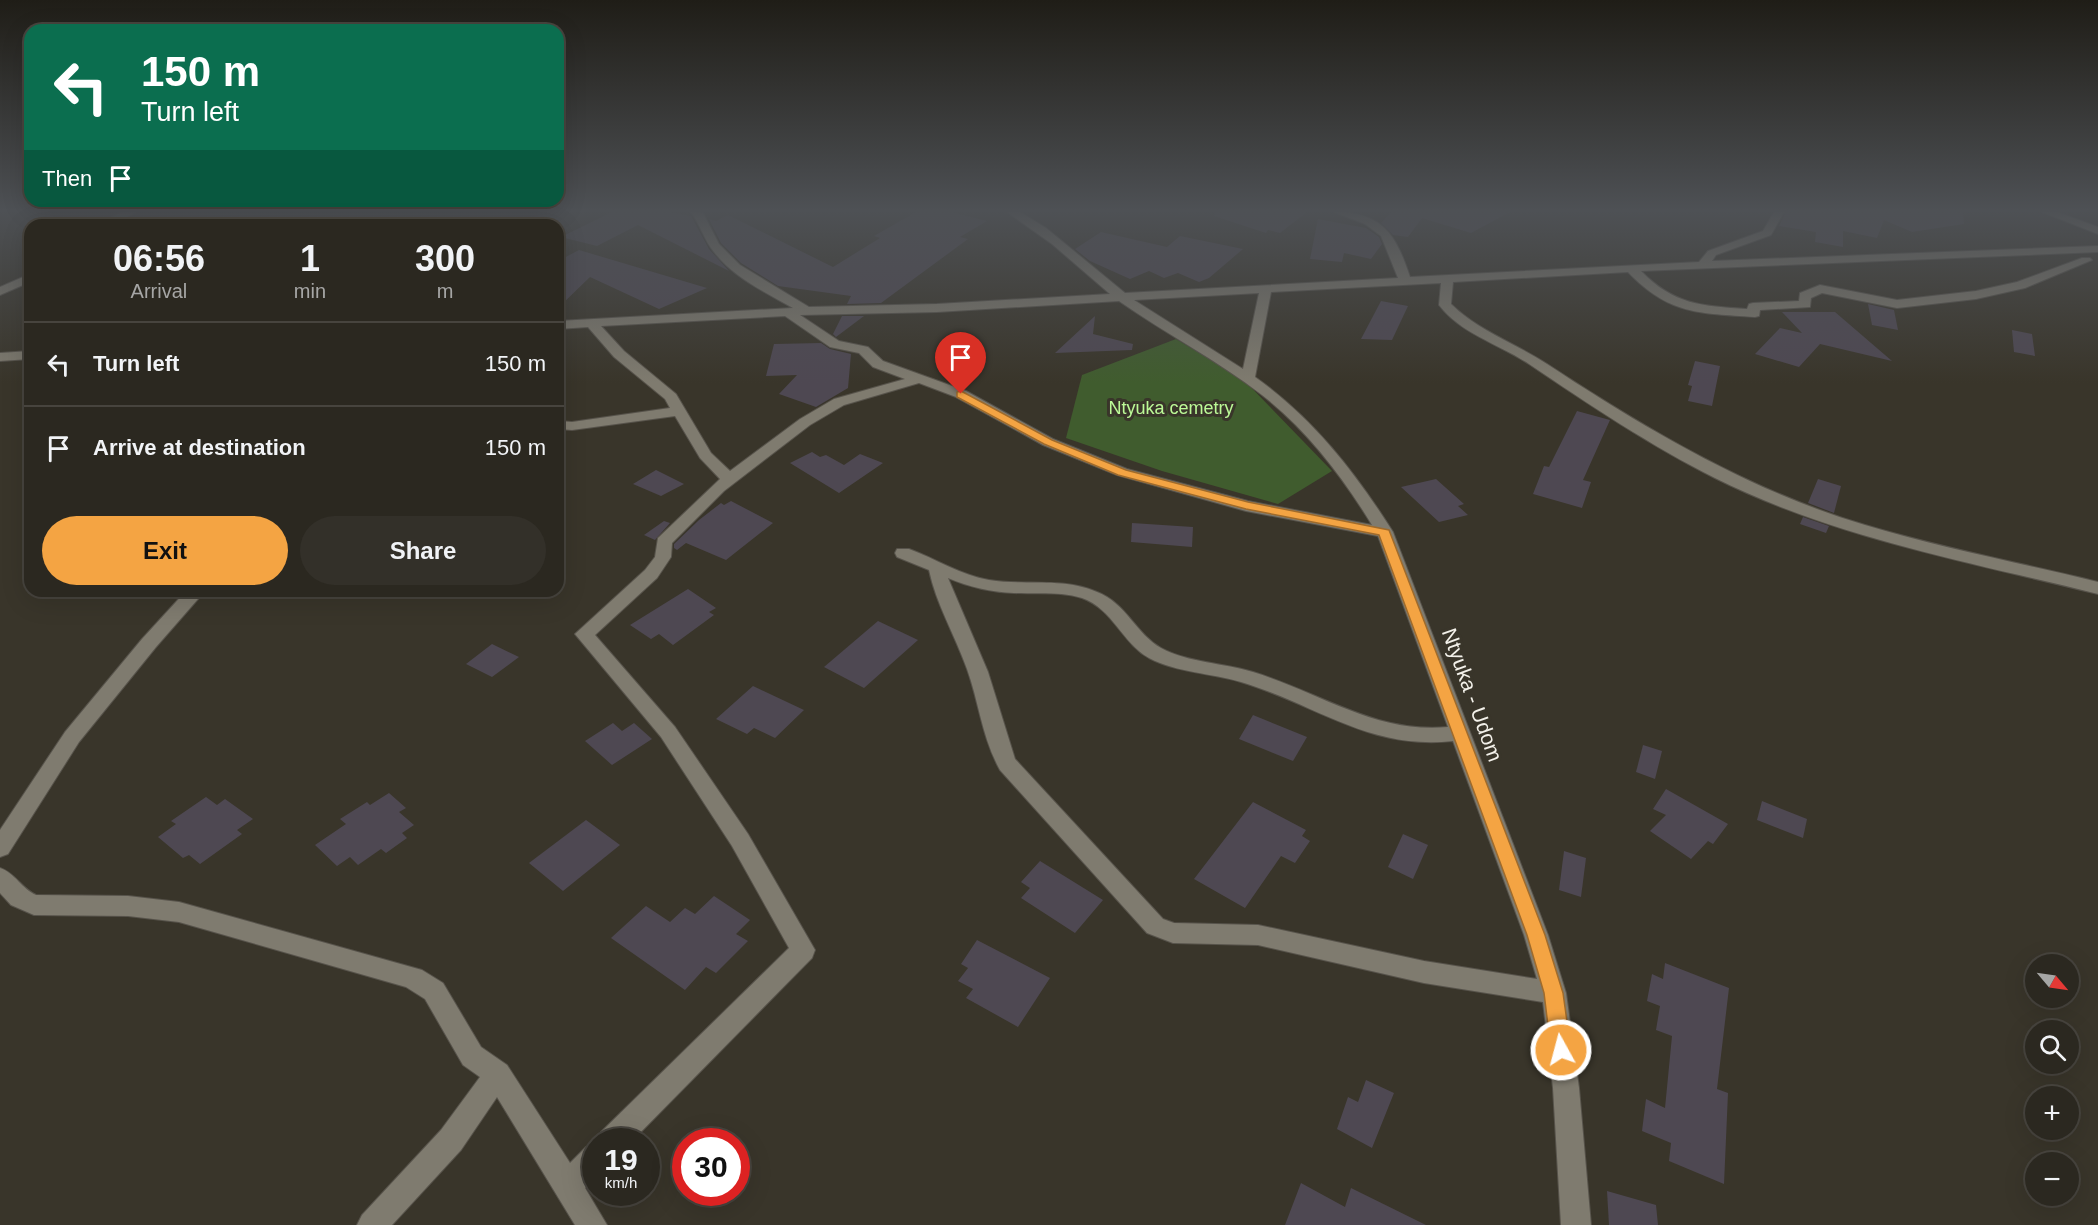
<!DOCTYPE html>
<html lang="en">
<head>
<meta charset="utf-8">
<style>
	:root { --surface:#2b2820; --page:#333029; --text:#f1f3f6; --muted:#a6a6a5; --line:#47443e; --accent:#f4a443 }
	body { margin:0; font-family:Arial,sans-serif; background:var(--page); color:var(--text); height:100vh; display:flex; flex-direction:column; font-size:22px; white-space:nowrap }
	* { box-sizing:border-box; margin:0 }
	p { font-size:20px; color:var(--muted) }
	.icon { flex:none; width:33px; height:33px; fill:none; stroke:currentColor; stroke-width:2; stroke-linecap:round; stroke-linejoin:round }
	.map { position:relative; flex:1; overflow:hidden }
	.details { position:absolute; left:24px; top:219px; width:540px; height:378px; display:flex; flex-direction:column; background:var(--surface); border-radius:18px; box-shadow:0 6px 24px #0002,0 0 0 2px var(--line) }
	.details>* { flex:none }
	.banner { position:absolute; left:24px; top:24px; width:540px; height:183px; border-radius:18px; box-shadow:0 6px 24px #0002,0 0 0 2px var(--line); background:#0b6e4f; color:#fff; overflow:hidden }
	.needle { width:39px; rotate:119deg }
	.tools { position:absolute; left:2025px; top:954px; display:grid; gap:12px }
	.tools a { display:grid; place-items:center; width:54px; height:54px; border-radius:50%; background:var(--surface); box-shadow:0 6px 24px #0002,0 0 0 2px var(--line); font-size:30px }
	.speed { position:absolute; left:582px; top:1128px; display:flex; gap:12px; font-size:30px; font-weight:700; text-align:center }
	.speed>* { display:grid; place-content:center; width:78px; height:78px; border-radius:50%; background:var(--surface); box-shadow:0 6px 24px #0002,0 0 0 2px var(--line); line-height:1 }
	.speed small { font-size:15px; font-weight:400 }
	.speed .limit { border:9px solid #d22; background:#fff; color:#111 }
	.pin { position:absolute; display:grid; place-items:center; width:51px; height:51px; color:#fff; margin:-62px -26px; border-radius:50% 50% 50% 0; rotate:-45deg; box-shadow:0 0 6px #0007 }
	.pin .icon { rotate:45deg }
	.me { position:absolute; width:66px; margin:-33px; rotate:353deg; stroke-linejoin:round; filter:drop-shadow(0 0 4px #0008) }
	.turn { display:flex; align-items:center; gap:21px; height:126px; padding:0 18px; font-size:27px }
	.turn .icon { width:78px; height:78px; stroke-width:2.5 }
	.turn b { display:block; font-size:42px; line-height:51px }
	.then { display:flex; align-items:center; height:57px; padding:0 18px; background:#0003; gap:12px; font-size:22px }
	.eta { display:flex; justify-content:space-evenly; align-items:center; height:102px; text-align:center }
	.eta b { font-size:36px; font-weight:700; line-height:42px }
	.cta { display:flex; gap:12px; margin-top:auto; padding:12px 18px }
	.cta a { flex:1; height:69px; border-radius:36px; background:var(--accent); color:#111; font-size:24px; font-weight:700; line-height:69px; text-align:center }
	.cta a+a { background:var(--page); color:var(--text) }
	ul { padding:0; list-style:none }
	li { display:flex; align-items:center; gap:18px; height:84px; padding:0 18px; border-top:2px solid var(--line) }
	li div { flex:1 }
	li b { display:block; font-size:22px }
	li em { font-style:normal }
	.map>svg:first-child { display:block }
</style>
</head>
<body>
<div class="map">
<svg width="2098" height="1225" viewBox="0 0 2098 1225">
	<rect width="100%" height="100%" fill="#39352a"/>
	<polygon fill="#405c2e" points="1176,339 1243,379 1332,471 1278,504 1162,471 1066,438 1082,375"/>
	<g fill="#4e4852">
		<polygon points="612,212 670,212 691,216 709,249 729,271 638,225 597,246 561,237"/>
		<polygon points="916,212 951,212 987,221 960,237 968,239 881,303 847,304 851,296 778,286 741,263 721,243 709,219 716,221 728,215 833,267 880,238 874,236"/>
		<polygon points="1215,212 1307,212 1280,233 1268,230 1266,233 1214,216"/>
		<polygon points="1391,212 1510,212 1471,233 1422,218 1408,237 1393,235 1381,223"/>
		<polygon points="1786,212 1963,212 1964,224 1912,232 1884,220 1877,238 1843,231 1843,247 1815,242 1816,232 1779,226"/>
		<polygon points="1318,219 1366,228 1379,237 1382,244 1371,259 1344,253 1342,262 1310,259"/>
		<polygon points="1101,232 1167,247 1180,236 1243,249 1209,278 1199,282 1178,273 1164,278 1149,271 1130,279 1090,261 1075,249"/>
		<polygon points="579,250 707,288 659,309 590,277 558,308 558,261"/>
		<polygon points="1381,301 1408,306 1392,340 1361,339"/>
		<polygon points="1868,304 1894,310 1898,330 1872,325"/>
		<polygon points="1782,312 1835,312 1892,361 1820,344 1799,367 1755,354 1780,328 1802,333"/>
		<polygon points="842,316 864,316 836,337 833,334"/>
		<polygon points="1095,316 1093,334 1133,344 1132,350 1055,353"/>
		<polygon points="2012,330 2032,334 2035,356 2014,352"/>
		<polygon points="821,343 830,349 851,354 848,388 816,407 779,394 797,375 766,376 774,344"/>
		<polygon points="1695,361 1720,366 1712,406 1688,401 1692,386 1688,385"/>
		<polygon points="1577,411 1610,420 1583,480 1591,482 1582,508 1533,494 1544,466 1549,467"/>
		<polygon points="812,452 820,457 826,455 844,465 860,454 883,463 839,493 790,463"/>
		<polygon points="656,470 684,484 661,496 633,484"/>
		<polygon points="1436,479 1464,504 1458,506 1468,515 1439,522 1401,487"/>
		<polygon points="1818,479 1841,486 1834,513 1808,503"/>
		<polygon points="731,501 773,523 726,560 686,543 677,550 674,548 674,544 699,520 721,503 724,505"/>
		<polygon points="1803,517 1829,526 1826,533 1800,524"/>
		<polygon points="664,521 670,523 655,540 644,535"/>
		<polygon points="1132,523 1193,527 1192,547 1131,542"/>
		<polygon points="688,589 716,608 709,612 714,615 673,645 659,634 651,639 630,625"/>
		<polygon points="878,621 918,640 864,688 824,667"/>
		<polygon points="492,644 519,657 492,677 466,664"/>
		<polygon points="753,686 804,710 775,738 754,728 747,734 716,719"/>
		<polygon points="1253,715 1307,737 1293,761 1239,739"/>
		<polygon points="613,723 622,731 634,723 652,739 612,765 585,741"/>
		<polygon points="1643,745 1662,751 1655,779 1636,772"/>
		<polygon points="1666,789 1728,824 1713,844 1708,841 1691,859 1650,831 1666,815 1653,809"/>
		<polygon points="389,793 406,808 399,812 414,825 402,833 407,838 386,853 381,849 358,865 350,857 337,866 315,845 346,824 340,819 367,802 370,805"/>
		<polygon points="206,797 217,805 225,799 253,819 237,830 242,834 200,864 189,855 183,858 158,837 176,824 171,821"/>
		<polygon points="1762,801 1807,819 1803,838 1757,820"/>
		<polygon points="1253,802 1306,830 1302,836 1310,841 1295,863 1281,856 1245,908 1194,879"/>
		<polygon points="586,820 620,845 563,891 529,863"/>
		<polygon points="1403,834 1428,845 1413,879 1388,867"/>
		<polygon points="1564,851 1586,858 1581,897 1559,890"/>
		<polygon points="1040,861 1103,900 1075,933 1021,898 1030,888 1021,882"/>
		<polygon points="714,896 750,920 736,934 748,941 716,973 706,967 685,990 611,938 646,906 670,922 685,908 695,914"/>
		<polygon points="977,940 1050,978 1018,1027 966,998 973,989 958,981 968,968 961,964"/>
		<polygon points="1665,963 1729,988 1717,1089 1728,1093 1724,1184 1669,1161 1671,1143 1642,1131 1646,1099 1665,1108 1672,1036 1656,1030 1660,1006 1647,1001 1652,974 1663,979"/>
		<polygon points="1366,1080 1394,1093 1372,1148 1337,1129 1348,1097 1358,1102"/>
		<polygon points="1301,1183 1345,1207 1351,1188 1426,1225 1285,1225"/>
		<polygon points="1607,1191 1656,1205 1658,1225 1609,1225"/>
	</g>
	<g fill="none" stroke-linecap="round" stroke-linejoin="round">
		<g stroke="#57534b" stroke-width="2">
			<g id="minor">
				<polygon points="122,212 136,212 112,225 98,225"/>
				<path d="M691,212L703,213L719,244L740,265L809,307L937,304L1110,294L1052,244L1007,212H1020L1046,228L1125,293L1398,278L1381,236L1365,224L1334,212C1383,212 1396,235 1410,277L1699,262L1708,251L1763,231L1774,212H1784L1771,235L1716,255L1712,261L2098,246V252L1641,271C1674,305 1702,306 1747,309L1749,304L1753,303L1799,301L1800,293L1820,285L1897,300L1976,291L2017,282L2082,258H2090L2092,260L2025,288L1976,299L1897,308L1822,293L1811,298L1810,307L1760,310L1759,316L1755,317C1699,313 1669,315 1628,272L1453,282L1451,304C1478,331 1515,343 1547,364C1646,429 1750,491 1865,525C1941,548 2021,563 2098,582V594C1970,562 1835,538 1715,478C1653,447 1588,404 1529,364C1499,344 1461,334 1439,305L1441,283L1271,292L1255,377C1313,418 1355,472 1393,532L1548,935L1566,993L1579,1088L1591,1225H1561L1553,1088L1543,1002L1424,983L1258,945L1173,943L1147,933L1000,770C982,738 979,702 967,669C955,635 936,604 929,570L897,557L895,553L897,549H909C936,559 961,575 989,580C1025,586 1062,577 1097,592C1126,603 1136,634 1161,648C1189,663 1224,663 1253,672C1319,692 1376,734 1448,727L1378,536L1246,511L1117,475L1043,445L956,397L919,383L844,405L810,425L724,491L672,543L671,557L657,578L595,635L675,727L748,834L815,950L812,958L631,1142H597L601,1132L789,948L732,846L661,737L575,634L645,570L655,557L658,538L720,479L700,458L675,416L572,430L558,429V421L572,422L670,408L665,399L614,357L588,327L558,329V321L793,308C765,292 734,278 714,252C704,240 700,224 691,212ZM1259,293L1243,369L1134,300ZM1119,301C1166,334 1217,360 1262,395C1307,430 1342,476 1372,525L1248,501L1127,469L1053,439L966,391L883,361L868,347L839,341L800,315L937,312ZM785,316L830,347L859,353L873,367L905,379L834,399L800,419L730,471L711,453L676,394L624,351L601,326ZM948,578C969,587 991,592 1014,593C1036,594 1061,591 1082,598C1113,609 1122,643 1149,658C1178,673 1211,673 1241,682C1318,705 1368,750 1453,741L1524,935L1537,979L1424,961L1258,925L1174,923L1163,919L1015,759L988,672Z"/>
				<polygon points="2042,212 2057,212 2098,227 2098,234"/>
				<polygon points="30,274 30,282 0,295 0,287"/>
				<polygon points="30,351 30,359 0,361 0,353"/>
				<polygon points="186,591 205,591 156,647 79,742 8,854 0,857 0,830 65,732 142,639"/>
				<path d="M0,868C15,873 22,889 36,895L128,896L179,902L422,970L443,983L481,1047L507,1065L570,1163L586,1147L596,1143V1177L585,1188L607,1225H575L497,1097L461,1150L392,1225H357L362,1215L441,1130L480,1077L463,1065L425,999L406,987L179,922L128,916L34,915L11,905L0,893Z"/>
			</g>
		</g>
		<use href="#minor" fill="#7f7b6f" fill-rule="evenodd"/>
	</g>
	<linearGradient id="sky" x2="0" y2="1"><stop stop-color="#1f1d17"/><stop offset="0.55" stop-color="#4e5155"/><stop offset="1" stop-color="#4e5155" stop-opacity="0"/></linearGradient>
	<rect width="2098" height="383" fill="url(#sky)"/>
	<polygon fill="#f4a443" stroke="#9f6b2c" stroke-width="1.5" points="961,391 1052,440 1126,470 1248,502 1389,530 1545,935 1563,993 1571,1050 1568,1057 1561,1059 1554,1057 1551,1050 1544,993 1527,935 1379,535 1246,509 1118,475 1044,444 957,397 957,392"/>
	<g text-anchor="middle" stroke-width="6" stroke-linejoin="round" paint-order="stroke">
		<g font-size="18" fill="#bcf997" stroke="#39352a">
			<text x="1171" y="414">Ntyuka cemetry</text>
		</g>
		<g font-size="21" fill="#f3f1ea" stroke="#39352a">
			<text transform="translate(1472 695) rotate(70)" y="7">Ntyuka - Udom</text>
		</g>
	</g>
</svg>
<div class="tools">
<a><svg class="needle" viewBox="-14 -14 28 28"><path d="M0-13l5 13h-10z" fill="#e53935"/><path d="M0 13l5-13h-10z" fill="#a6a6a5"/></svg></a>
<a><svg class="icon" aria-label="search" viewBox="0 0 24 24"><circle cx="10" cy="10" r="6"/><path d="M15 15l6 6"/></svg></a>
<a>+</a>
<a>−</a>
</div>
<div class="speed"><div>19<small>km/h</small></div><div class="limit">30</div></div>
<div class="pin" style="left:961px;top:394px;background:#d93025"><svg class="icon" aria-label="arrive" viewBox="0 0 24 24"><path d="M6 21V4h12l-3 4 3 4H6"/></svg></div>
<svg class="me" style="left:1561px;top:1050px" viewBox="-20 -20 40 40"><circle r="17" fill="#f4a443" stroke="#fff" stroke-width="3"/><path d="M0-11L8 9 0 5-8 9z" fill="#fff"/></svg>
<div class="banner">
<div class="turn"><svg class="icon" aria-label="left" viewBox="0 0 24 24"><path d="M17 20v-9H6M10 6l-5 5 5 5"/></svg><div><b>150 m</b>Turn left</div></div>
<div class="then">Then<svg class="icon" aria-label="arrive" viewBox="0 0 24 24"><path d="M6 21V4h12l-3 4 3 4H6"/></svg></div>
</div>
<section class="details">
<div class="eta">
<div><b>06:56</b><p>Arrival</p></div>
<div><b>1</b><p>min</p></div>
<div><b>300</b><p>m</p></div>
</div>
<ul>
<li><svg class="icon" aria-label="left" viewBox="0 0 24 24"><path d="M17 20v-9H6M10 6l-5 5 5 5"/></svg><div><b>Turn left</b></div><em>150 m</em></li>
<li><svg class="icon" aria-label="arrive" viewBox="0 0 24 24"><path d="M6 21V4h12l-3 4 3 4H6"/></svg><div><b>Arrive at destination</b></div><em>150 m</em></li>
</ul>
<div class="cta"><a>Exit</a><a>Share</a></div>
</section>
</div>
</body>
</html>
